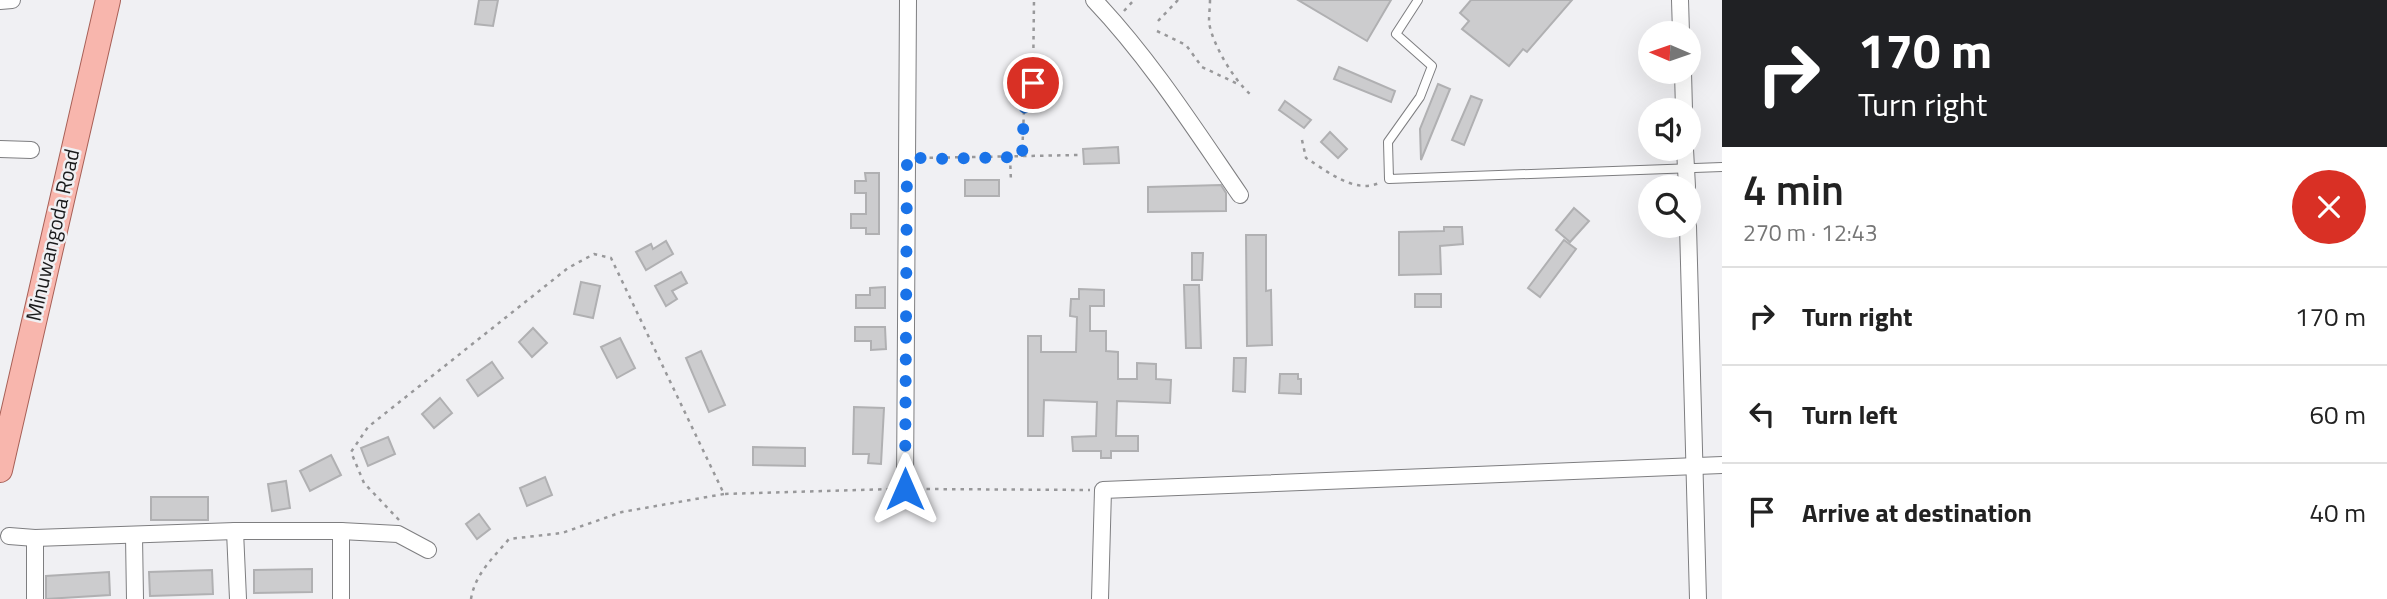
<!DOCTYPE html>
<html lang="en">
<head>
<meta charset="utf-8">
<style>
	:root { --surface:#fff; --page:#f6f6f6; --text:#222; --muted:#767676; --line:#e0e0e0 }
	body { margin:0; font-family:"Titillium Web",sans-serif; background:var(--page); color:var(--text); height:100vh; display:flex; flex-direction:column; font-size:26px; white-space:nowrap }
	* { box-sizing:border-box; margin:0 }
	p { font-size:23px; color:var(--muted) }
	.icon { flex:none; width:38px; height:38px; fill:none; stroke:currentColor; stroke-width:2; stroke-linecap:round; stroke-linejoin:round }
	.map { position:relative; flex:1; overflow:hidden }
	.sheet { display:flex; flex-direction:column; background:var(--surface); width:665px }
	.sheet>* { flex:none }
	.banner { background:#202124; color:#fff; overflow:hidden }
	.needle { width:46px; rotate:272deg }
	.controls { position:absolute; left:1638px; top:21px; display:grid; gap:14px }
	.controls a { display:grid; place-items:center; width:63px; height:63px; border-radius:50%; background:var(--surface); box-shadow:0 7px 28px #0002; font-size:35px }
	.pin { position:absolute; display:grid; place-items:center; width:60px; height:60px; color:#fff; margin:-30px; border:4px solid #fff; border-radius:50%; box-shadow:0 2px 7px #0007 }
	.me { position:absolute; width:77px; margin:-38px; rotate:0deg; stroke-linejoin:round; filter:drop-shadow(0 0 5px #0008) }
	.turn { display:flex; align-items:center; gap:24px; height:147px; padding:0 21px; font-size:32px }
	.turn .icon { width:91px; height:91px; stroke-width:2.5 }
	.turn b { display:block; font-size:49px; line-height:60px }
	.round { display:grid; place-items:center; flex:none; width:74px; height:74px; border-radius:37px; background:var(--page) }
	.summary { display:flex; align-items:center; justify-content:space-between; height:119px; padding:0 21px }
	h1 { font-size:42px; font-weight:600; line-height:52px }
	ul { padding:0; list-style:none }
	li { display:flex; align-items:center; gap:21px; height:98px; padding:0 21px; border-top:2px solid var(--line) }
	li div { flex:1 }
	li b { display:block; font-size:26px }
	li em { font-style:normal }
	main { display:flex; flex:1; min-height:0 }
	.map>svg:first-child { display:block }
</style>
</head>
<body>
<main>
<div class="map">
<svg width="1722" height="599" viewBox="0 0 1722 599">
	<rect width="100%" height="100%" fill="#f0f0f3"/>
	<g fill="#ccccce" stroke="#b0b0b2" stroke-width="2">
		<polygon points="479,0 498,0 493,26 475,24"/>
		<polygon points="1298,0 1391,0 1367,41"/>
		<polygon points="1471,0 1572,0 1527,52 1523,49 1509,66 1462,29 1469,21 1460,13"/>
		<polygon points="1339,67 1395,91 1391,102 1334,79"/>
		<polygon points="1438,84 1450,89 1421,160 1420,129"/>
		<polygon points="1471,96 1482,100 1464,145 1452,140"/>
		<polygon points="1285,101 1311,120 1304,128 1279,110"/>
		<polygon points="1330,132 1347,149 1338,158 1321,142"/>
		<polygon points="1118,147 1119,163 1084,164 1083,149"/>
		<polygon points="865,173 879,173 879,234 866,234 866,228 851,228 851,214 866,214 866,193 855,193 855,181 866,181"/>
		<rect x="965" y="180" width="34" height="16"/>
		<polygon points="1221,185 1226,193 1226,211 1148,212 1148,187"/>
		<polygon points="1574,208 1589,221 1570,242 1556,230"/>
		<polygon points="1444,227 1462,227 1463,244 1440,246 1441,274 1399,275 1399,232 1444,231"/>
		<polygon points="1246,235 1266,235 1266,291 1271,290 1272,345 1247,346"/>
		<polygon points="1564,240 1576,249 1540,297 1528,288"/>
		<polygon points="666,241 673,254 646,270 636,252 651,244 653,249"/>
		<polygon points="1192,253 1203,253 1202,280 1192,280"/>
		<polygon points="681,272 687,283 672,291 677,299 666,306 655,286"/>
		<polygon points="581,282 600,286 593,318 574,314"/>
		<polygon points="1184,285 1199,285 1201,348 1186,348"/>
		<polygon points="885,287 885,308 856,308 856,295 870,295 870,288"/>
		<polygon points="1079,289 1104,290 1104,306 1090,306 1090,331 1106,331 1106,351 1118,352 1118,379 1137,379 1137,363 1156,364 1156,379 1171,380 1170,403 1117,401 1116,436 1138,436 1138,451 1111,451 1111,458 1101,458 1101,451 1073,451 1072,437 1096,436 1097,402 1044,400 1043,436 1028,436 1028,336 1041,336 1041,352 1076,352 1077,317 1070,316 1071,299 1079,299"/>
		<rect x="1415" y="294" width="26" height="13"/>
		<polygon points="855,327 885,327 886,349 871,350 871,341 855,341"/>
		<polygon points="533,328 547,343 532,357 519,342"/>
		<polygon points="620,338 635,368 617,378 601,347"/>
		<polygon points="701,351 725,405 709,412 686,358"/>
		<polygon points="1234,358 1246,358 1245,392 1233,391"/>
		<polygon points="492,362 503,378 478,396 467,380"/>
		<polygon points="1280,374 1298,374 1298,379 1301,379 1301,394 1279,393"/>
		<polygon points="440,398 452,413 434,428 422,414"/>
		<polygon points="854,407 884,408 881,464 868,463 869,454 853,454"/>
		<polygon points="388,437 395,454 368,466 361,448"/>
		<polygon points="753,447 805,448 805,466 753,465"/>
		<polygon points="331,455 341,475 310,491 300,471"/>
		<polygon points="545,477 552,495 527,506 520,488"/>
		<polygon points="286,481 290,508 272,511 268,484"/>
		<rect x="151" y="497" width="57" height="23"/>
		<polygon points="479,514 490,529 477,539 466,524"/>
		<polygon points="312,569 312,592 254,593 254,570"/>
		<polygon points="212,570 213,594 150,596 149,572"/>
		<polygon points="109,572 110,595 46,599 46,576"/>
	</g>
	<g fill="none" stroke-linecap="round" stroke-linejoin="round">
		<g stroke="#7e7e80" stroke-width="10">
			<polyline id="service" points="1418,0 1396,34 1432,66 1420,97 1388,142 1389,179 1722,167"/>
		</g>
		<g stroke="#7e7e80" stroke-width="18">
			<g id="minor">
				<path d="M1094,0C1150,59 1194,128 1240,195"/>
				<polyline points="1680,0 1681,33"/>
				<polyline points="0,1 12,0"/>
				<polyline points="1683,72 1684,110"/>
				<polyline points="0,149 31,150"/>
				<polyline points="1685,149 1687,187"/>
				<polyline points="1688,226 1698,599"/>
				<polyline points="905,489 908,0"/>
				<polyline points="235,531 238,599"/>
				<polyline points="9,536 35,538 235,531 341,531 398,534 428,550"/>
				<polyline points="134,536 135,599"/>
				<polyline points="35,538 35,599"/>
				<polyline points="341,599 341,531"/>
				<polyline points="1100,599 1103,490 1722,465"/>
			</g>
		</g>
		<g stroke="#a86057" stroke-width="26">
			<polyline id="primary" points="0,470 108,0"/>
		</g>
		<g stroke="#98989a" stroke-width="2.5" stroke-dasharray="3.5 5" stroke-linecap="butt">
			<path d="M1210,0C1210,7 1209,15 1209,22C1212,44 1234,80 1250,94"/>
			<polyline points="1124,11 1134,0"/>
			<polyline points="1158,21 1178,0"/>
			<polyline points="1157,31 1186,45 1202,67 1240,85"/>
			<path d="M1302,140L1306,158C1327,171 1354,194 1379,183"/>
			<polyline points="1010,157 1011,182"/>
			<polyline points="1022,157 1024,110 1033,83 1034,0"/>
			<polyline points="921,158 1078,155"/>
			<polyline points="918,489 1090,490"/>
			<polyline points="399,520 364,483 351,452 368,427 568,268 594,254 611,258 724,494 891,489"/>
			<path d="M471,599C475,574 493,558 509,539L562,533L622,512L724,494"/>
		</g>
		<use href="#service" stroke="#fff" stroke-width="8"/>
		<use href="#minor" stroke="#fff" stroke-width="16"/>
		<use href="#primary" stroke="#f8b6ad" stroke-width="24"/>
	</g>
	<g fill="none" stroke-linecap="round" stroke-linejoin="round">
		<polyline stroke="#1a73e8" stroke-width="12" stroke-dasharray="0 21.6" points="905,489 907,157 933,159 1022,157 1024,110 1033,83"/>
	</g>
	<g text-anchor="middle" stroke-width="5" stroke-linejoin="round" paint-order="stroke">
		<g font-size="21" fill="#1a1a1b" stroke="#f0f0f3">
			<text transform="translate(53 235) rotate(-77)" y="7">Minuwangoda Road</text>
		</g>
	</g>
</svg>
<div class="controls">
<a><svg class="needle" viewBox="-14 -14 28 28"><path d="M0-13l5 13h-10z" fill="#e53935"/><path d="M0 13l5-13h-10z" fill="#767676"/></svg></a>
<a><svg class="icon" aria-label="sound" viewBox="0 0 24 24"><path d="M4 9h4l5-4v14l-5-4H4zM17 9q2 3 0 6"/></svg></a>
<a><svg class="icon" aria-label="search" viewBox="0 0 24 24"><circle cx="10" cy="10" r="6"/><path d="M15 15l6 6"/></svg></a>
</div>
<div class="pin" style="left:1033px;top:83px;background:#d93025"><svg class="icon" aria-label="arrive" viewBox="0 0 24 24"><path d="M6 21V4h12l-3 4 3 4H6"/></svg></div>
<svg class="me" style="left:905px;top:489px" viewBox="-20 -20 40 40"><path d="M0-17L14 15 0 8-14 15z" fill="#1a73e8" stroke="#fff" stroke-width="4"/></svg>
</div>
<section class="sheet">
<div class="banner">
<div class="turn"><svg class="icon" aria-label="right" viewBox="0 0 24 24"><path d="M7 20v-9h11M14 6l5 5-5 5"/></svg><div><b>170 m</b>Turn right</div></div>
</div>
<div class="summary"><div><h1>4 min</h1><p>270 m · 12:43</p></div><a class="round" style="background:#d93025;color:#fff"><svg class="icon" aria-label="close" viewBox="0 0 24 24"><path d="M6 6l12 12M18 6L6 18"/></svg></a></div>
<ul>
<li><svg class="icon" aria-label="right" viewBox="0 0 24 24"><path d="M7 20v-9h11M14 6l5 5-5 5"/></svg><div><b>Turn right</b></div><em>170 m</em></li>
<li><svg class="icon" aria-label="left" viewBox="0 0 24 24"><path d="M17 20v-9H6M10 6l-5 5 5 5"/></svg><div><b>Turn left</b></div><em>60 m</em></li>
<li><svg class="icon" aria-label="arrive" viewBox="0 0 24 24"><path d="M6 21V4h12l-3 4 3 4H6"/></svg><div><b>Arrive at destination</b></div><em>40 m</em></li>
</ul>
</section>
</main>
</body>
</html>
